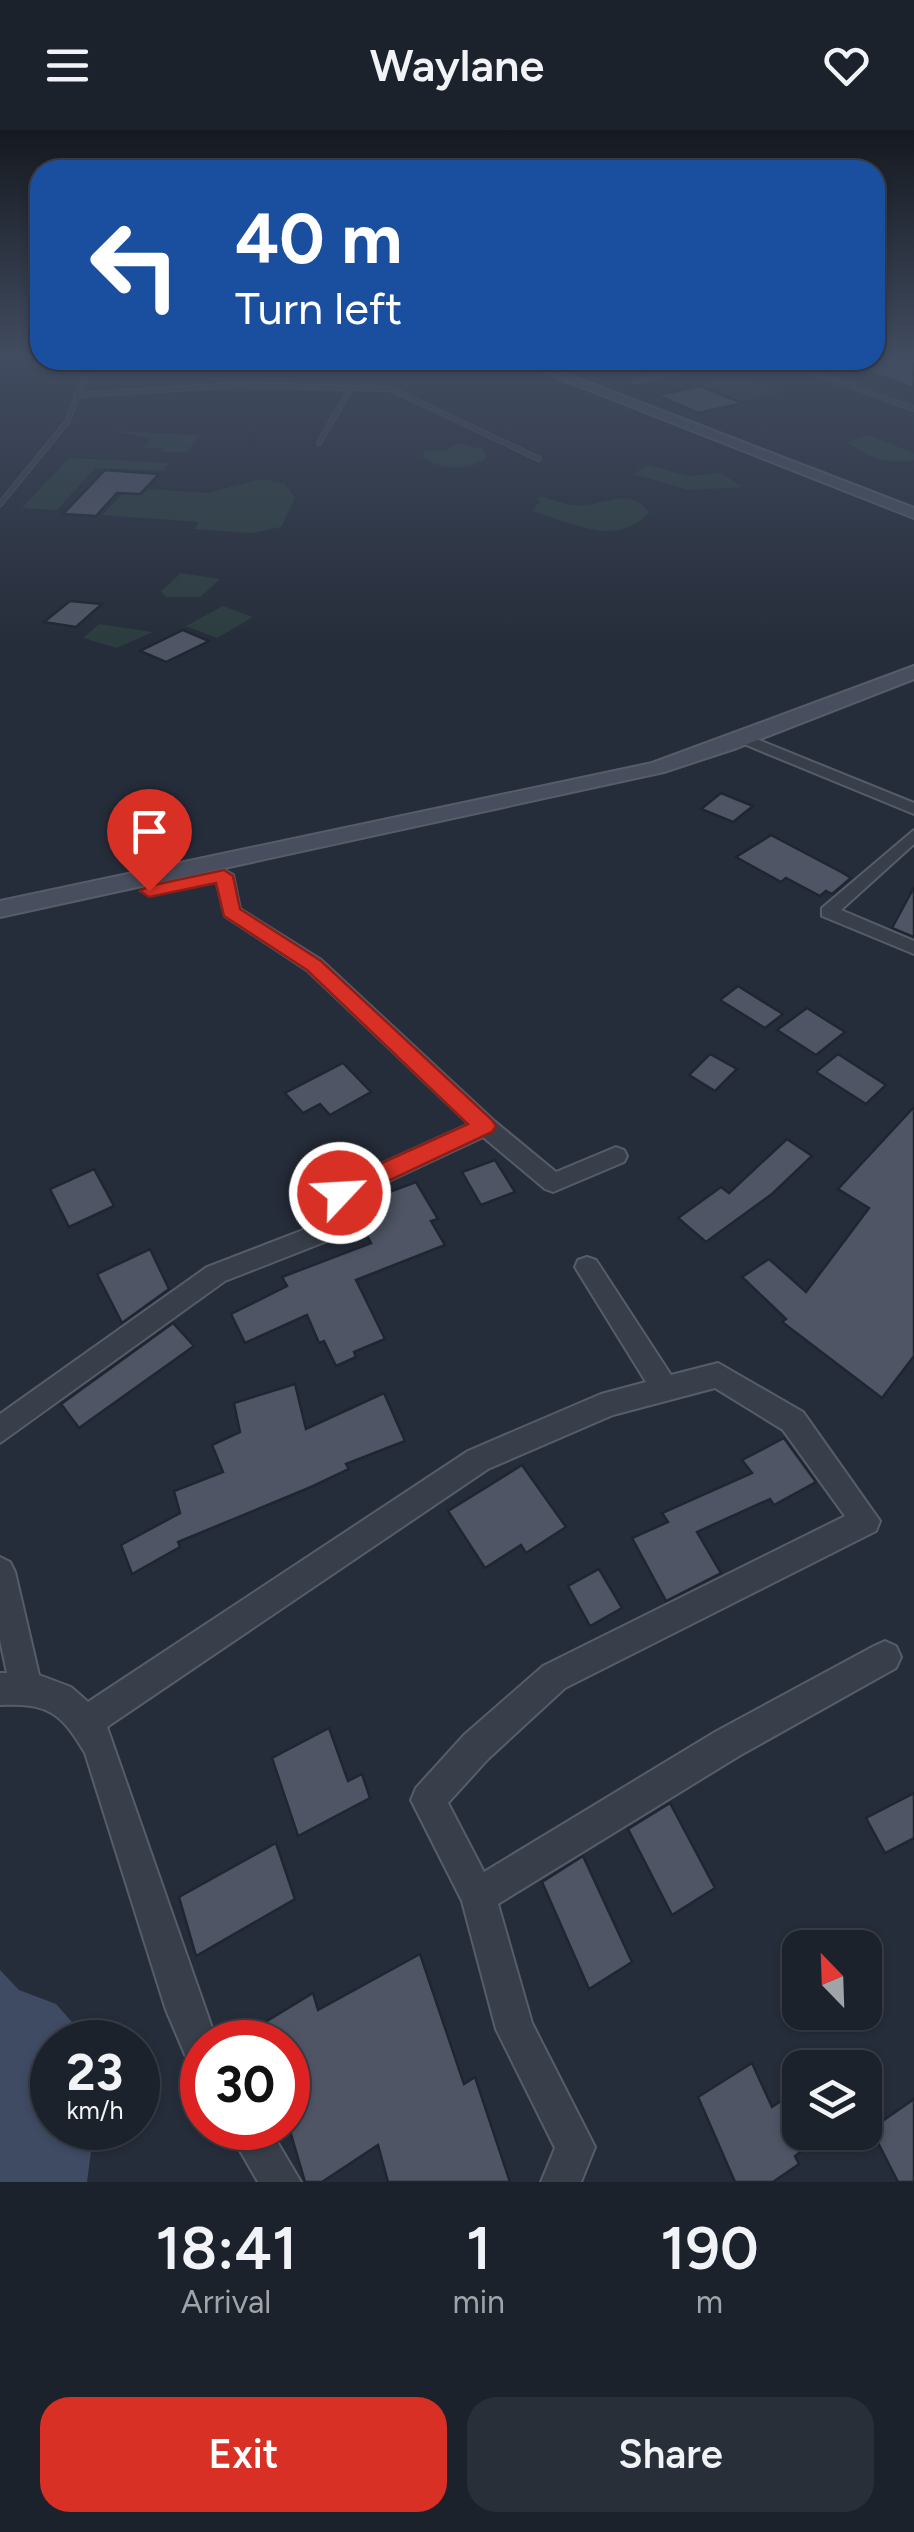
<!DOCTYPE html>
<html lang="en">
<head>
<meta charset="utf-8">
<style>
	:root { --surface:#1c222c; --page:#292f38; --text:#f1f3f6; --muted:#a0a4a9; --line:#3a3f48; --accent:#d93025 }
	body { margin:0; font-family:Figtree,sans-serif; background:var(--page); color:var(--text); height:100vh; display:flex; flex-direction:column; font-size:38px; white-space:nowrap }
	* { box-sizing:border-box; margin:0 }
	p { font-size:32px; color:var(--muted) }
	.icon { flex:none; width:55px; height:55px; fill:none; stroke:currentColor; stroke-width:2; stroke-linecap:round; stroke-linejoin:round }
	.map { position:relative; height:2052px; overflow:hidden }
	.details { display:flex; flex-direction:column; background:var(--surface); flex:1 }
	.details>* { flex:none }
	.top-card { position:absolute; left:30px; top:30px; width:855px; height:210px; border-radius:30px; box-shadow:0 2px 8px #0004,0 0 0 2px var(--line); background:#1a4fa0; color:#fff; overflow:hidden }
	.needle { width:65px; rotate:337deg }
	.tools { position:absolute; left:782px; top:1800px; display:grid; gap:20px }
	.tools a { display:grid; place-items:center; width:100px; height:100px; border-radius:20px; background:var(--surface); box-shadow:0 2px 8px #0004,0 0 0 2px var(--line); font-size:50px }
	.speed { position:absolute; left:30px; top:1890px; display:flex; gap:20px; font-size:50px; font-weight:700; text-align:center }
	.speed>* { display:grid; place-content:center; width:130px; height:130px; border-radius:50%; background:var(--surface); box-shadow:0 2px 8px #0004,0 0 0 2px var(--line); line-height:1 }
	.speed small { font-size:25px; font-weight:400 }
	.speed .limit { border:15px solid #d22; background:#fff; color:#111 }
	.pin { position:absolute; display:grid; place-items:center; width:85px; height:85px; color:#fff; margin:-102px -42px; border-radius:50% 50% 50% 0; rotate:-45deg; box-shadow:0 0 10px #0007 }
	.pin .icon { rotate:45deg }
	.me { position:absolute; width:110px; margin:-55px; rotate:65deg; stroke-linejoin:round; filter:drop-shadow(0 0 8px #0008) }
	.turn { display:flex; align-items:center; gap:35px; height:210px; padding:0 40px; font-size:45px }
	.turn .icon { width:130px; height:130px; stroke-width:2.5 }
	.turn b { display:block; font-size:70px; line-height:85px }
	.eta { display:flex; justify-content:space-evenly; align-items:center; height:170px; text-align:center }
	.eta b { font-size:60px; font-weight:600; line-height:70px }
	.cta { display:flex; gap:20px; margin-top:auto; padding:20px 40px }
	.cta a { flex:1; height:115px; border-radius:30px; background:var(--accent); color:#fff; font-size:40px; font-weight:600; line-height:115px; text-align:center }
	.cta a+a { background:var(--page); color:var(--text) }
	header { display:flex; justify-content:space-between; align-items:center; height:130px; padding:0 40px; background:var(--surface); font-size:45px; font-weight:600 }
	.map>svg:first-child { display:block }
</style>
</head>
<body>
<header><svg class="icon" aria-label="menu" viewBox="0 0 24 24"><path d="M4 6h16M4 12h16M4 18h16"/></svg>Waylane<svg class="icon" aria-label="heart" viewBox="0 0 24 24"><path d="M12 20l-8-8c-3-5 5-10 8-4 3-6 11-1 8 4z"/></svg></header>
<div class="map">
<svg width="914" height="2052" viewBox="0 0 914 2052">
	<rect width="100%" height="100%" fill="#262d3a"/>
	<g fill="#2c3d3f">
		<polygon points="727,248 761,253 782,262 693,282 682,278 718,269 690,256"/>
		<polygon points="111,301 197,305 201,305 186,322 160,322 164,318 142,318 152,309"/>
		<path d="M869,305L914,323V330C889,335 867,328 847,312Z"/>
		<path d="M459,313L482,319L487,328C469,341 441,341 423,327L425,321L447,320Z"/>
		<polygon points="69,328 169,333 163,341 95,338 57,380 22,378"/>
		<polygon points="649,335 688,346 721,343 742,357 689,360 633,344"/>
		<polygon points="262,349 285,354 295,368 281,397 251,403 194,399 199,392 102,385 123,364 142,365 148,359 207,363"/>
		<path d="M541,366C551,369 562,374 573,375C601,379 627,354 649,382C619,419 569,392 532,381L540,371L535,369Z"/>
		<polygon points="181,443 220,449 200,467 166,467 161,461"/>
		<polygon points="223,476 253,487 217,508 186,496"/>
		<polygon points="99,494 153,502 117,518 83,508"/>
	</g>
	<polygon fill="#3f4b63" points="0,1840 19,1860 56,1874 85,1907 87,1912 52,1912 52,1998 94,1998 87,2052 0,2052"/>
	<g fill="#4f5565" stroke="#202631" stroke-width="2.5">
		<polygon points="875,226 914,226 914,258 836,230 875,230"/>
		<polygon points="700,256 743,273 698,283 657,265"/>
		<polygon points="105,340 159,344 140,364 117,363 96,386 63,384"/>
		<polygon points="70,471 102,474 76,497 44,492"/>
		<polygon points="183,500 209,511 166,532 140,521"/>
		<polygon points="721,663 753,676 733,692 701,679"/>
		<polygon points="771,705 843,743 851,748 832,764 826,761 820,766 786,748 781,752 736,727"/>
		<polygon points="914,757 914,807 892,798"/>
		<polygon points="738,856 783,884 765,898 720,870"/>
		<polygon points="807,878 845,902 816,925 777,900"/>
		<polygon points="710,924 737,939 715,961 689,945"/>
		<polygon points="838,924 886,955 866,974 816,942"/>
		<polygon points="343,933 371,962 330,985 320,974 303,983 285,963"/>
		<polygon points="914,977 914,1226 882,1268 782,1192 786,1189 742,1147 769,1129 806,1162 869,1078 838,1059"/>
		<polygon points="787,1009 812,1026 772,1064 706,1112 678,1088 721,1057 729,1063"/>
		<polygon points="495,1030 515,1062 481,1075 462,1042"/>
		<polygon points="94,1039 114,1076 69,1097 50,1059"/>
		<polygon points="416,1052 438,1089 431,1091 445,1115 356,1150 385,1209 354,1222 356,1227 336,1236 324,1211 319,1213 307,1185 245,1213 231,1184 287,1156 282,1147 371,1113 351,1076"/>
		<polygon points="150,1119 169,1159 122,1193 97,1144"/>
		<polygon points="173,1193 194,1216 79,1298 61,1274"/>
		<polygon points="295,1254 306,1299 384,1263 405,1311 346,1334 349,1339 311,1357 178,1412 180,1417 132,1444 121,1415 180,1383 174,1361 223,1342 212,1315 240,1302 234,1273"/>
		<polygon points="784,1308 816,1352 774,1375 770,1369 697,1402 721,1443 666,1471 632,1408 668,1392 662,1383 752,1343 742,1330"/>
		<polygon points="522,1335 566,1397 526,1423 521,1415 485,1438 448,1381"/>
		<polygon points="599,1439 622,1478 590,1496 568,1456"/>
		<polygon points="329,1598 348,1651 362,1644 370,1668 298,1706 272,1628"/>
		<polygon points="914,1663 914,1708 885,1723 866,1688"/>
		<polygon points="670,1673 715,1758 672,1785 628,1699"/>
		<polygon points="276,1713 295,1769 196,1826 179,1767"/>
		<polygon points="583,1726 632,1832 589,1859 542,1752"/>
		<polygon points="420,1824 464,1954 475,1947 510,2052 388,2052 378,2015 322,2052 305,2052 288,1994 288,1912 232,1912 313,1863 318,1880"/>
		<polygon points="752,1933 772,1977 800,1958 800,2002 827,2002 795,2026 799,2034 773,2052 735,2052 698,1967"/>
		<polygon points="914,1969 914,2052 898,2052 871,1999"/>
	</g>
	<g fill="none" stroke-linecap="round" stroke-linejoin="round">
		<g stroke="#575d68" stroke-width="6">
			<g id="lane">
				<polyline points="779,230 914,279"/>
				<polyline points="634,251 729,230"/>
				<polyline points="76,265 237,255 391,259 539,329"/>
				<polyline points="319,313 351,258"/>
				<polyline points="0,374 67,292 92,230"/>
			</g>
		</g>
		<g stroke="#575d68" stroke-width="4">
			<g id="street">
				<polygon points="744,604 914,673 914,684 739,612 739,606"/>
				<polygon points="914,700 914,714 841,780 914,811 914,824 822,786 822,778"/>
				<polygon points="224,740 233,745 240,779 321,830 493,990 556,1042 616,1017 624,1020 627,1026 624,1032 553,1062 545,1059 483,1007 348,1070 332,1070 328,1063 332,1056 469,994 307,840 225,786 215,745"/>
				<polygon points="342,1085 350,1088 354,1095 350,1102 225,1151 0,1313 0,1284 207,1137"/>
				<path d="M587,1127L596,1130L671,1245L718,1233L803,1282L880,1391L876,1401L565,1558L488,1629L448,1673L484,1742L715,1602L874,1516L885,1511L896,1516L901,1527L896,1538L739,1626L498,1774L532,1893L595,2017L581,2052H541L555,2018L496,1899L462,1771L411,1670L416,1658L464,1605L543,1536L845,1386L783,1300L715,1258L613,1285L488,1339L107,1597L217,1912H202V1940L189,1934L166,1880L85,1623C61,1582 47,1573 0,1575V1543H7L0,1510V1427L10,1432L15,1442L39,1545L71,1557L88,1572L468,1321L601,1264L646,1252L575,1137L578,1130Z"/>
				<polygon points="227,1998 269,1998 301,2052 258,2052"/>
			</g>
		</g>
		<g stroke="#575d68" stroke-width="4">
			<g id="secondary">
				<polygon points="513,230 530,230 914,378 914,388"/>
				<polygon points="914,536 914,549 737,618 664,642 0,787 0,771 652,633"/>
			</g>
		</g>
		<use href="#lane" stroke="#393f4a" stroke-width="5"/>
		<use href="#street" fill="#393f4a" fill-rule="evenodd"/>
		<use href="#secondary" fill="#484e5d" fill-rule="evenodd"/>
	</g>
	<linearGradient id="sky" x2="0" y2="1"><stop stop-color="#151920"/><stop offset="0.44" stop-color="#414c60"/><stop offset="1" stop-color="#414c60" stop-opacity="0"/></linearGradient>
	<rect width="914" height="513" fill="url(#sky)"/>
	<polygon fill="#d93025" stroke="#8d1f18" stroke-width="2.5" points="224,740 233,746 240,779 321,831 492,990 496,996 492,1002 348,1070 331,1070 328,1063 331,1056 468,994 307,840 224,786 216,753 149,767 140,761 149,756"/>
</svg>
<div class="tools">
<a><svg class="needle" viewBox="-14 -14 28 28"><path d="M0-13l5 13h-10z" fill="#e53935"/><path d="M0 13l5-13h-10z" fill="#a0a4a9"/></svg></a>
<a><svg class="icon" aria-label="layers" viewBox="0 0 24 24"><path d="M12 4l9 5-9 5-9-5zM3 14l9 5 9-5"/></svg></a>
</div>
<div class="speed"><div>23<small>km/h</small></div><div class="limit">30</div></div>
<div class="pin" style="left:149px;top:761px;background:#d93025"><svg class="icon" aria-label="arrive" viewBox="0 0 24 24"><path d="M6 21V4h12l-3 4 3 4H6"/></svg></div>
<svg class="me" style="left:340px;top:1063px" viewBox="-20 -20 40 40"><circle r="17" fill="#d93025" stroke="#fff" stroke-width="3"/><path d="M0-11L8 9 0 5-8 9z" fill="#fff"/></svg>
<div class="top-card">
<div class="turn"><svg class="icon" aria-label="left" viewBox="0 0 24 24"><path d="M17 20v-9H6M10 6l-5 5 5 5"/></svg><div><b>40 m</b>Turn left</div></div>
</div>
</div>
<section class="details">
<div class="eta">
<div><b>18:41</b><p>Arrival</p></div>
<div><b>1</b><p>min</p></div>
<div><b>190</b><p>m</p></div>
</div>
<div class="cta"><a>Exit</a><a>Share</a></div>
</section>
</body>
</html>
